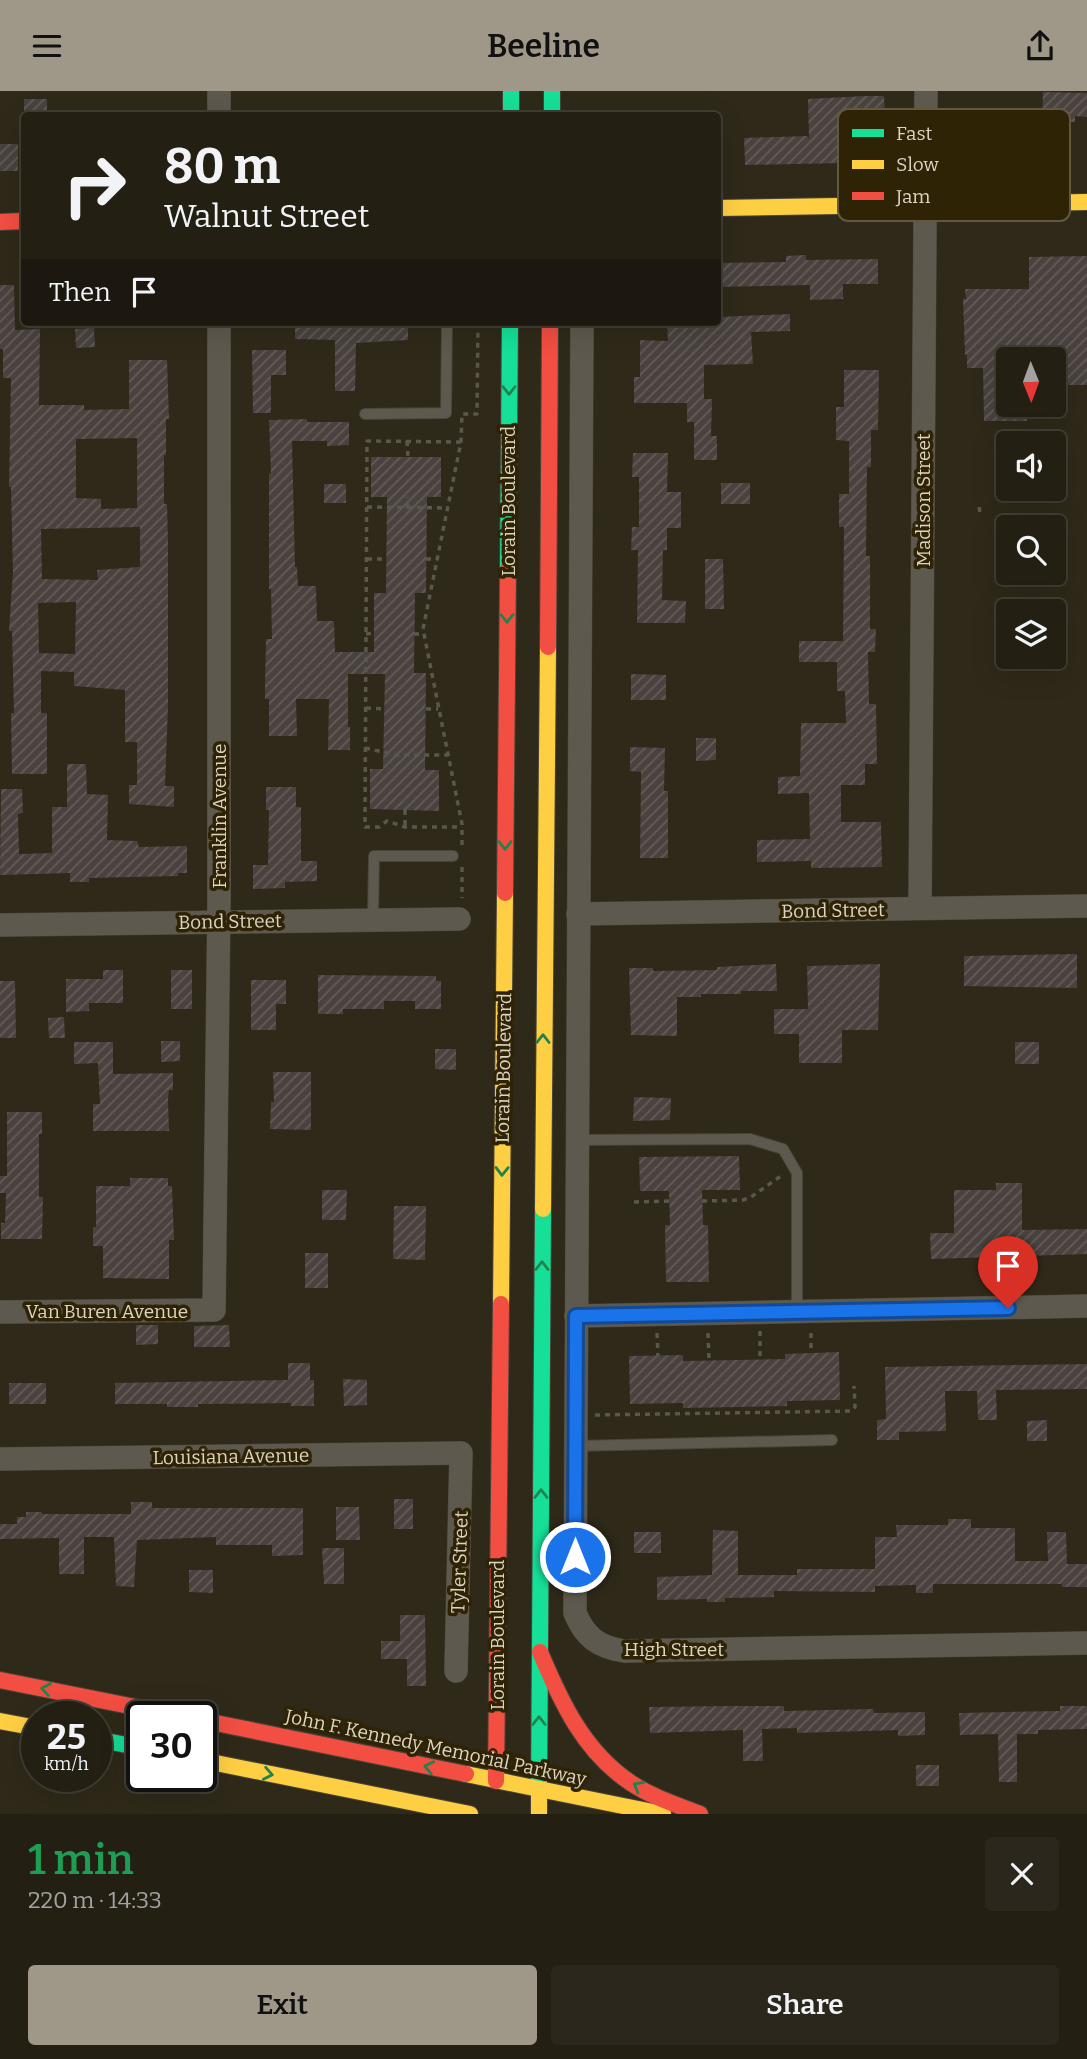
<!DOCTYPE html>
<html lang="en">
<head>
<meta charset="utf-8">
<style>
	:root { --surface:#231f13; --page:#2b271c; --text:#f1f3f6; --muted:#a3a2a0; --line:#403d33; --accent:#9f9888 }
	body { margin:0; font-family:Bitter,serif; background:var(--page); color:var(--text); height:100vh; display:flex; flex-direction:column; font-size:26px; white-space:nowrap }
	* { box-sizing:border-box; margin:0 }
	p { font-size:23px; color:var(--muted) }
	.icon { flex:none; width:38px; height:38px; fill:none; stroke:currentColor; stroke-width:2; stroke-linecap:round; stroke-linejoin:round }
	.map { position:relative; height:1723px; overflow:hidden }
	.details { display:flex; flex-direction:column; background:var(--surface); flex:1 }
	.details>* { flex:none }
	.banner { position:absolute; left:21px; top:21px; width:700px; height:214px; border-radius:7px; box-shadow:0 7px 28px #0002,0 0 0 2px var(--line); background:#231f13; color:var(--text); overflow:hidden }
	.needle { width:46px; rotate:179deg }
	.fabs { position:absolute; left:996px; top:256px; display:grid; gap:14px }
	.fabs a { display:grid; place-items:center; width:70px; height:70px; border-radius:7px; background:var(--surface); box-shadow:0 7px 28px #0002,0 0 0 2px var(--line); font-size:35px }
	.speed { position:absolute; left:21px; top:1610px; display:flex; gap:14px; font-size:35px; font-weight:700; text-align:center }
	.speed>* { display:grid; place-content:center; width:91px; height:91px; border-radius:50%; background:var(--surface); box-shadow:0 7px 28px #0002,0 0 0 2px var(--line); line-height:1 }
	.speed small { font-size:18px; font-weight:400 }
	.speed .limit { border:4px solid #111; border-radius:10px; background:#fff; color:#111 }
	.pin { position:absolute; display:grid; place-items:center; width:60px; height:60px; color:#fff; margin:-72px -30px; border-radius:50% 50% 50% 0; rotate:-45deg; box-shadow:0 0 7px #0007 }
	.pin .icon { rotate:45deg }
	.me { position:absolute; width:77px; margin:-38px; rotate:0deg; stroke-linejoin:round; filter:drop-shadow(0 0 5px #0008) }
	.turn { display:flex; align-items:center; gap:24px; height:147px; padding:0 28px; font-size:32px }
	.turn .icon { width:91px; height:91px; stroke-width:2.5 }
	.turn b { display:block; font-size:49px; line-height:60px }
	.then { display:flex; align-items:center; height:66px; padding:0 28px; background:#0003; gap:14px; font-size:26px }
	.round { display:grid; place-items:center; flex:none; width:74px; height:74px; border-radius:7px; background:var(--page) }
	.overview { display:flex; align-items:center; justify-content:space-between; height:119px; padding:0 28px }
	h1 { font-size:42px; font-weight:600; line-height:52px; color:#1e9e55 }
	.action { display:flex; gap:14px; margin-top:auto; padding:14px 28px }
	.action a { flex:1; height:80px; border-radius:7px; background:var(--accent); color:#111; font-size:28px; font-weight:600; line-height:80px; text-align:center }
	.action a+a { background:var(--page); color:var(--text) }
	header { display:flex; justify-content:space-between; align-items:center; height:91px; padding:0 28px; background:var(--accent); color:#111; font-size:32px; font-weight:600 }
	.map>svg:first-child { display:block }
</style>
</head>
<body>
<header><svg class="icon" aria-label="menu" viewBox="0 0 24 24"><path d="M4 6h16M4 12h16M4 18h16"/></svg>Beeline<svg class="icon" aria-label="share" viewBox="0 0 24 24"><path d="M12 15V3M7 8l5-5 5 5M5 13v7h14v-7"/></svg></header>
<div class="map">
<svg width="1087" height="1723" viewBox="0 0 1087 1723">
	<defs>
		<pattern id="building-hatch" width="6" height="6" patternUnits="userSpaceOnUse" patternTransform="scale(1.75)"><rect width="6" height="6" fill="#49423e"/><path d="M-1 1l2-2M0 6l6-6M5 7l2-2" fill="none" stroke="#635c58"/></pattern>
	</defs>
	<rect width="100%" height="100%" fill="#2f2919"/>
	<g fill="url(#building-hatch)" fill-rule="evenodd">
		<polygon points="1043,1 1087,2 1087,26 1075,25 1075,31 1042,31"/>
		<polygon points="865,5 884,5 887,71 745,74 744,47 807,45 809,48 808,8"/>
		<rect x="24" y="8" width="23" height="16"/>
		<rect x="0" y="53" width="18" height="27"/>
		<polygon points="806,164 806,169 878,168 878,193 843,193 843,208 810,209 810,194 718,196 718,172 786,171 786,165"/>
		<polygon points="1087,165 1087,294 1054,294 1054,268 1008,268 1008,313 1027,313 1027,330 984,330 983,277 967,277 967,263 965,264 963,208 966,208 965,198 1029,198 1029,166"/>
		<path d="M0,194H14L15,239L40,238L39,314H84V319L129,318V269H167L169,328H166V364H164V413H167L168,449V615L165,695H174V716L129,713V694H137V651H125V599L74,595V581L41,580V622H47V683H12L11,622H14L12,540H9L13,481L11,396H9L11,287H3V258H0ZM137,347V417L101,418V408L76,407V348ZM140,436V476L97,479L98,489L42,488L41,438ZM76,511L75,563L39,562L38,512Z"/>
		<polygon points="790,223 790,240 751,241 753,273 704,274 704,308 712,308 711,345 717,345 717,369 694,369 694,331 687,331 687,312 634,312 634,286 640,286 640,249 668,250 667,231 718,231 718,226"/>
		<polygon points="295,231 408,232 408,249 356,252 355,300 335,300 335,249 295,248"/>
		<polygon points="94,237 95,256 76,257 75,238"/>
		<polygon points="252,259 286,259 286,284 271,284 271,322 253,322"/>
		<polygon points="844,279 879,279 878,339 871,339 871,376 867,376 866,465 870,465 870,538 876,538 875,561 868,561 869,613 876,613 877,673 865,673 865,694 841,694 841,731 881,731 882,776 811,777 811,770 757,771 757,749 810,748 809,702 778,703 778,686 800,685 801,632 846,632 845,600 837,600 837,571 799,571 799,550 843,550 844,436 839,436 839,403 849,403 849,350 836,349 836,316 844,316"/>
		<polygon points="307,328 307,331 349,331 349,354 327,355 327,350 292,350 295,476 297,476 298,495 316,495 317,530 334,530 335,561 374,561 374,502 386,502 387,406 371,406 371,366 441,366 441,406 427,406 426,502 415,502 414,582 426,582 425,679 439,679 439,720 370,718 370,678 383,678 385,583 348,583 348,636 350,636 350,659 328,659 329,608 296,608 297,645 269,645 269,608 265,608 265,591 266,548 272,548 271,498 269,498 269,383 271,382 269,329"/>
		<polygon points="633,362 668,362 667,401 681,401 681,437 667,437 667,459 663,459 662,509 686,510 685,532 637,532 638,459 631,459 632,436 639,436 639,386 632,386"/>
		<rect x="721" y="392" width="29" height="21"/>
		<rect x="324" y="393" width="22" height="19"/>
		<polygon points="705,468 723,468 724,518 705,518"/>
		<polygon points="631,583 666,584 666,609 631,609"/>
		<polygon points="696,647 716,647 716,669 696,670"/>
		<polygon points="630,656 665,657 664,700 668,700 668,767 640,767 641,681 630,680"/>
		<polygon points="67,673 86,673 87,703 108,704 107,749 137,750 139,756 187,755 187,782 178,782 178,785 89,787 89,791 70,791 70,782 0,784 1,698 22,698 23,722 18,723 19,763 52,762 52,716 67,716"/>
		<polygon points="266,696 296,696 296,716 301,716 301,770 317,770 317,790 285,791 285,797 253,798 253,774 268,774 269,719 266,719"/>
		<polygon points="1077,863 1077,897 964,895 964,865"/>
		<polygon points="776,873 777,900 741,900 741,903 701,903 701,906 677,906 677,945 631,944 629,877 653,877 653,880 717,879 717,876"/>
		<polygon points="880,873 878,939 842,939 842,972 799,972 799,943 774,943 774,918 808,918 807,875"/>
		<polygon points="103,879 123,879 123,912 89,912 89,920 66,921 66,888 103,888"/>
		<rect x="171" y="879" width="21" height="39"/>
		<polygon points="318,884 436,885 436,890 441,890 441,918 415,918 415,910 384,910 384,918 343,918 343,923 318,923"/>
		<polygon points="251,889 286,889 286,913 276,913 276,939 251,939"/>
		<polygon points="0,890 15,890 16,947 0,947"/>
		<polygon points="64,926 65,947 49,947 48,927"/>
		<polygon points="161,950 180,950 180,970 161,971"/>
		<polygon points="74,951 113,951 113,983 173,982 173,999 169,999 168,1009 169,1040 93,1040 93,1013 100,1013 98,972 74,973"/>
		<rect x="1015" y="951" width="24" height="22"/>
		<polygon points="435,958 456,958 456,979 435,978"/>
		<polygon points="273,981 311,981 311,1039 270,1038 271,1011 274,1011"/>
		<polygon points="634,1006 671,1007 670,1029 633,1030"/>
		<polygon points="7,1021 42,1021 42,1043 39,1043 39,1106 43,1106 42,1148 1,1148 1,1132 5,1132 6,1102 0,1102 0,1085 7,1085"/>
		<polygon points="739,1065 740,1099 702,1099 703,1134 708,1134 709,1191 666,1191 665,1134 670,1134 669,1100 640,1100 639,1066"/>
		<polygon points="130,1087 168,1087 168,1095 172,1095 174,1149 169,1149 169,1188 103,1187 103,1155 93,1155 93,1136 96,1136 96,1095 130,1095"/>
		<polygon points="996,1092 1022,1092 1022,1139 1087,1138 1087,1163 931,1168 930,1142 954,1142 954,1099 996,1099"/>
		<polygon points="322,1099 347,1099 346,1129 322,1129"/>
		<polygon points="394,1115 426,1115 425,1169 393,1168"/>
		<rect x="305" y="1162" width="23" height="35"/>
		<polygon points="136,1234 158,1234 158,1253 136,1254"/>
		<polygon points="229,1234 230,1256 194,1256 194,1235"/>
		<polygon points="839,1261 840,1309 787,1310 787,1315 683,1317 683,1312 630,1313 629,1265 683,1264 683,1270 785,1268 785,1263"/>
		<polygon points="288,1272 310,1272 310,1289 314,1289 314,1315 291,1315 291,1312 198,1313 198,1316 167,1316 167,1313 115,1313 115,1292 288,1289"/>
		<polygon points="1087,1273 1087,1298 996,1299 997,1329 978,1329 977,1300 945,1300 946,1340 899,1341 899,1349 877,1349 877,1329 886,1328 885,1276"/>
		<polygon points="343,1288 367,1289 367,1314 344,1315"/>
		<rect x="9" y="1292" width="37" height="21"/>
		<polygon points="1047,1329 1047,1350 1027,1350 1027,1330"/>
		<rect x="394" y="1408" width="19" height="30"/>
		<polygon points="131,1411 152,1411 152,1417 303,1417 303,1464 272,1465 272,1454 216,1454 216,1446 137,1449 134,1496 116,1495 114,1446 84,1446 84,1483 59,1483 59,1447 0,1448 0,1433 17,1433 17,1426 26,1426 26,1421 42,1421 42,1423 131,1423"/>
		<polygon points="336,1416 359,1416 360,1449 336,1449"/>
		<polygon points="948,1428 971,1428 971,1437 1015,1437 1015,1470 1048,1470 1047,1441 1066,1441 1067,1473 1087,1473 1087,1496 1062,1496 1062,1493 933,1493 933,1502 916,1502 916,1494 875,1495 875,1501 774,1500 774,1506 725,1507 725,1511 707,1511 707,1508 657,1509 657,1486 712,1484 713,1439 738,1440 738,1484 797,1484 797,1478 875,1478 875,1446 897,1446 896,1434 948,1434"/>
		<rect x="634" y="1441" width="27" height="21"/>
		<polygon points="322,1457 344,1457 344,1493 324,1493"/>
		<polygon points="189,1479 213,1479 213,1502 189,1501"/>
		<polygon points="400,1524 425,1524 426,1595 407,1595 407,1568 381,1568 381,1550 400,1550"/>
		<polygon points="727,1615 784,1615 784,1620 873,1618 874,1622 925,1621 925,1644 898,1645 898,1639 797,1642 797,1637 762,1638 763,1670 743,1670 743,1639 650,1642 649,1616"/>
		<polygon points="1060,1615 1087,1615 1087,1638 1038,1639 1038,1643 1017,1643 1017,1691 999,1691 998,1643 960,1644 959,1622 1060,1620"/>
		<rect x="916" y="1674" width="23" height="21"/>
	</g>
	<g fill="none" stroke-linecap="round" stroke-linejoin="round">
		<g stroke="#4a4438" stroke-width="12">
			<g id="lane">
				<polyline points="365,323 446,322 447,231"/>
				<polyline points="373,829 374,765 453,765"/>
				<polyline points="577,1049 750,1048 783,1058 797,1082 797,1221"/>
				<polyline points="576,1355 832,1349"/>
			</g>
		</g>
		<g stroke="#4a4438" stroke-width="24">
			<g id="street">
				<polyline points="219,0 219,24"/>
				<path d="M582,231L575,1522C585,1546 598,1556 624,1560L1087,1552"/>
				<polyline points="920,817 926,0"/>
				<polyline points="578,823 1087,815"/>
				<polyline points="0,834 459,828"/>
				<polyline points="0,1221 214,1219 219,809 219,231"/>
				<polyline points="576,1225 1087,1215"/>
				<polyline points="0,1368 461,1362 456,1580"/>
			</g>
		</g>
		<g stroke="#4a4438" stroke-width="18">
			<g id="fast">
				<polyline points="511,0 511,24"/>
				<polyline points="552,0 552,24"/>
				<polyline points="508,478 510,231"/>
				<polyline points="96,1648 142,1657"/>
				<polyline points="539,1698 543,1118"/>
			</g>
		</g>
		<g stroke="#4a4438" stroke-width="18">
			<g id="slow">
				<polyline points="718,117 1087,111"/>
				<polyline points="543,1118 548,556"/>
				<polyline points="501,1213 505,802"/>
				<polyline points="0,1630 37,1637"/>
				<polyline points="201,1669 470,1723"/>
				<polyline points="466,1683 539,1698 539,1723"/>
				<polyline points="539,1698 663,1723"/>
			</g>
		</g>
		<g stroke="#4a4438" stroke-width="18">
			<g id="jam">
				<polyline points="0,131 24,130"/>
				<polyline points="548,556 550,231"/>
				<polyline points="505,802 508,478"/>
				<path d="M540,1561C561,1611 584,1661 631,1692C652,1706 677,1714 700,1723"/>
				<polyline points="0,1589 185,1626"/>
				<polyline points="201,1629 466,1683"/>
				<polyline points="496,1690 501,1213"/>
			</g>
		</g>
		<g stroke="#5b574c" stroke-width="3.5" stroke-dasharray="5 5" stroke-linecap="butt">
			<polyline points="407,350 408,366"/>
			<polyline points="461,351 367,350 365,736 379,736 387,730 405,736 462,736"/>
			<polyline points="367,416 448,417"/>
			<polyline points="979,416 980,422"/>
			<polyline points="407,417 407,406"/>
			<polyline points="367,468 387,468"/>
			<polyline points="426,468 438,468"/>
			<polyline points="366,543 374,542"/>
			<polyline points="414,543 423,543"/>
			<polyline points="366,617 384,618"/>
			<polyline points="426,618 438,618"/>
			<polyline points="365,657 397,664 448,664"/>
			<polyline points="405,719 405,736"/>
			<polyline points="462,754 462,733 423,538 461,351 462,323 477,323 478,231"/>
			<polyline points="462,776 462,807"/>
			<polyline points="702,1110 743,1109 751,1106 781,1085"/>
			<polyline points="634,1111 670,1110"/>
			<polyline points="760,1240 760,1268"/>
			<polyline points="657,1242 658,1265"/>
			<polyline points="708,1242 709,1269"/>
			<polyline points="811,1242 811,1262"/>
			<polyline points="595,1324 851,1320 855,1316 854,1295"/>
		</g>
		<use href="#lane" stroke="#5e594e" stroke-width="10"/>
		<use href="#street" stroke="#5e594e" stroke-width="23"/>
		<use href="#fast" stroke="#16e098" stroke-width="16"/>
		<use href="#slow" stroke="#ffcf43" stroke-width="16"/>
		<use href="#jam" stroke="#f24e42" stroke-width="16"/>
	</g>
	<defs><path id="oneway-chevron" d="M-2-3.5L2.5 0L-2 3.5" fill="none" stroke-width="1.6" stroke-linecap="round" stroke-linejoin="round" transform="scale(1.75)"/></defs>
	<g stroke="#22824e">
		<use href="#oneway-chevron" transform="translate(509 299) rotate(90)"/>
		<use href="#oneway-chevron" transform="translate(507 527) rotate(90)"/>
		<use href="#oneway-chevron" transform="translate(505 754) rotate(90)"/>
		<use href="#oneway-chevron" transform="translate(543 948) rotate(-90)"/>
		<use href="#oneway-chevron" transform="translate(502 1080) rotate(91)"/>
		<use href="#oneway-chevron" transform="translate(542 1175) rotate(-90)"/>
		<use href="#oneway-chevron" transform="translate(541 1403) rotate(-90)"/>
		<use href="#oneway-chevron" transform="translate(46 1598) rotate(-170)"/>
		<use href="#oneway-chevron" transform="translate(539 1630) rotate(-90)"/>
		<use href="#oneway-chevron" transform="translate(429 1676) rotate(-168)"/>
		<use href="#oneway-chevron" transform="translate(268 1683) rotate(11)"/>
		<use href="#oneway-chevron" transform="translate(638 1695) rotate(-150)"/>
	</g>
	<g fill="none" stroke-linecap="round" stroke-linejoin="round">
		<g stroke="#114b97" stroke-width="18">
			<polyline id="route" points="575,1466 576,1225 1008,1217"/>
		</g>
		<use href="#route" stroke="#1a73e8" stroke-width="12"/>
	</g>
	<g text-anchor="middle" stroke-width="7" stroke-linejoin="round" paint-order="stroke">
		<g font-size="19" fill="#dcd4c4" stroke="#2f2305">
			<text transform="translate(923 409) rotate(-90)" y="7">Madison Street</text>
			<text transform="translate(508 410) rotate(-90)" y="7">Lorain Boulevard</text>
			<text transform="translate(219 725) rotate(-90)" y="7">Franklin Avenue</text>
			<text transform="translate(833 819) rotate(-1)" y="7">Bond Street</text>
			<text transform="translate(230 830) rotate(-1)" y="7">Bond Street</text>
			<text transform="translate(503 977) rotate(-89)" y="7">Lorain Boulevard</text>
			<text x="107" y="1227">Van Buren Avenue</text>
			<text transform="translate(231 1365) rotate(-1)" y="7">Louisiana Avenue</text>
			<text transform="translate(459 1471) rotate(-88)" y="7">Tyler Street</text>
			<text transform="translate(497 1544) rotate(-90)" y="7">Lorain Boulevard</text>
			<text x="674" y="1565">High Street</text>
			<text transform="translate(436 1656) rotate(12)" y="7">John F. Kennedy Memorial Parkway</text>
		</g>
	</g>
	<rect x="838" y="18" width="232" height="112" rx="10" fill="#2f2305" stroke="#63583e" stroke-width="2"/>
	<rect x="852" y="38" width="32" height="8" fill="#16e098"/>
	<rect x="852" y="69" width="32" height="9" fill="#ffcf43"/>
	<rect x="852" y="101" width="32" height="8" fill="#f24e42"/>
	<g font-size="19" fill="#dcd4c4">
		<text x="896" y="49">Fast</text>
		<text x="896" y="80">Slow</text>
		<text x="896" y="112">Jam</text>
	</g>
</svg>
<div class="fabs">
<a><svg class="needle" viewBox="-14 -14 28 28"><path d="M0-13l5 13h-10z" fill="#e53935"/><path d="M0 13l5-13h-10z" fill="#a3a2a0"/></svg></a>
<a><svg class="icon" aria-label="sound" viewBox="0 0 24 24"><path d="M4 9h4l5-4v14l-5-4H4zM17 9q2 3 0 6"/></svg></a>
<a><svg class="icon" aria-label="search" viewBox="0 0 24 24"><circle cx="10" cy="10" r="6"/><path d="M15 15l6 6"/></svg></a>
<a><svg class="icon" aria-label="layers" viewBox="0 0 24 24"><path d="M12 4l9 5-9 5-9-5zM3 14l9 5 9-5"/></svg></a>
</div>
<div class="speed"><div>25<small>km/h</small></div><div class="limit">30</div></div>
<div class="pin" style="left:1008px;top:1217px;background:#d93025"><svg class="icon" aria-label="arrive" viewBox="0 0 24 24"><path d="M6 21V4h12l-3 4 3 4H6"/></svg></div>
<svg class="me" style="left:575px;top:1466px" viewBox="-20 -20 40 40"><circle r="17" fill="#1a73e8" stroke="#fff" stroke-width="3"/><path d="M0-11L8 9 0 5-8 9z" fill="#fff"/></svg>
<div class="banner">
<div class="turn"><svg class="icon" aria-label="right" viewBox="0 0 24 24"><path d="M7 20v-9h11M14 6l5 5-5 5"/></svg><div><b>80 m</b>Walnut Street</div></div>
<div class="then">Then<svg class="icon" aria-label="arrive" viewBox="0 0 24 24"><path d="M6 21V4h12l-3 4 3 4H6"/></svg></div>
</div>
</div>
<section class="details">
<div class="overview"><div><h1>1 min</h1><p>220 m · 14:33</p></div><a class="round"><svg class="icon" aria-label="close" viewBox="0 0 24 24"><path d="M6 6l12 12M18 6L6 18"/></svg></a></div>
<div class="action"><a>Exit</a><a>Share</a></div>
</section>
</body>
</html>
